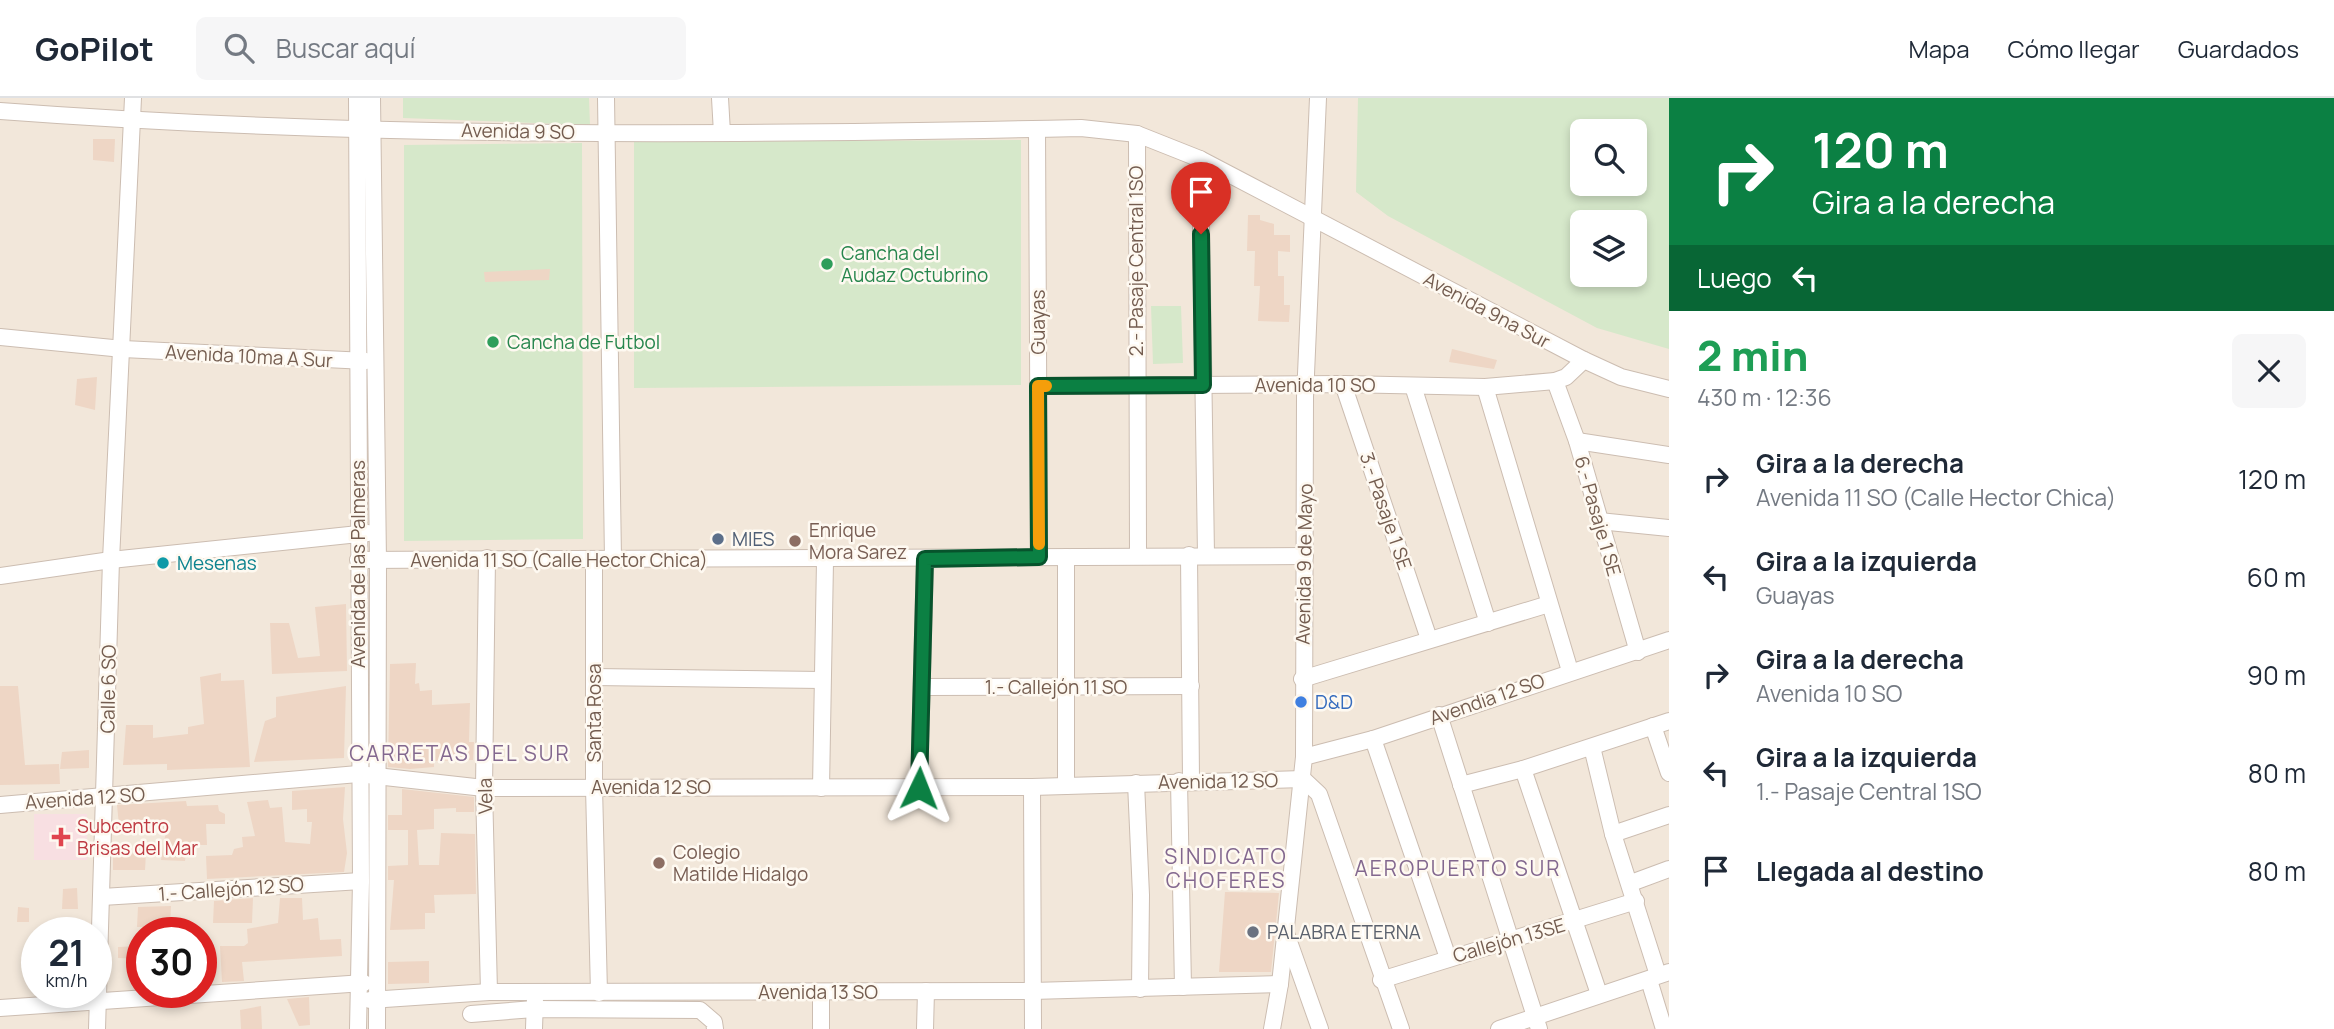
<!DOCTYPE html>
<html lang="es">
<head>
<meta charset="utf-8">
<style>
	:root { --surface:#fff; --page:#f6f6f7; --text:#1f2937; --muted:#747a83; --line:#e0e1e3 }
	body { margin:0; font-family:Manrope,sans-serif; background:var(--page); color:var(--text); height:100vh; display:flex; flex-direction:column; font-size:26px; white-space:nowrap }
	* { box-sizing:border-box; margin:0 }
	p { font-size:23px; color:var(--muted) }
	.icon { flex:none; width:38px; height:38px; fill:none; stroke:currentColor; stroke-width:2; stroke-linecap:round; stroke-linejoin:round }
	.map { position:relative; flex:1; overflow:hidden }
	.details { display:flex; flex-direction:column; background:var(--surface); width:665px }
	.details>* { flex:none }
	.top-card { background:#0b8043; color:#fff; overflow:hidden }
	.tools { position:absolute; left:1570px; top:21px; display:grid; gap:14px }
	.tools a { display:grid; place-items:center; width:77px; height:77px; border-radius:10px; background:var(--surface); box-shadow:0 4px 10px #0003; font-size:35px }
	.speed { position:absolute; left:21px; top:819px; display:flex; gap:14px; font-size:35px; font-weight:700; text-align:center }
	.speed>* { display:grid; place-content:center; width:91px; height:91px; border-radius:50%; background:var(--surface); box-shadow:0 4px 10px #0003; line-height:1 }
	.speed small { font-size:18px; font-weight:400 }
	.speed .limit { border:10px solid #d22; background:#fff; color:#111 }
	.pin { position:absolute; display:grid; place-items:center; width:60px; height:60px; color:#fff; margin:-72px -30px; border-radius:50% 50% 50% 0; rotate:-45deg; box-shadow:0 0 7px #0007 }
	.pin .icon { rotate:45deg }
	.me { position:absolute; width:77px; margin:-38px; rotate:2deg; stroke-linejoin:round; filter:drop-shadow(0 0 5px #0008) }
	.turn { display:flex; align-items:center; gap:24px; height:147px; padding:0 28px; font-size:32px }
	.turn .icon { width:91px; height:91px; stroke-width:2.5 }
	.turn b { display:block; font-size:49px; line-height:60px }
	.then { display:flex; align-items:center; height:66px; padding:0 28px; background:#0003; gap:14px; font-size:26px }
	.round { display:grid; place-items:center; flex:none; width:74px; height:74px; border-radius:10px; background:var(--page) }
	.summary { display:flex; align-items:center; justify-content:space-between; height:119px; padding:0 28px }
	h1 { font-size:42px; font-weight:800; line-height:52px; color:#1e9e55 }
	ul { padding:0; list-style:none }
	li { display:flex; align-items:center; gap:21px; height:98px; padding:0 28px }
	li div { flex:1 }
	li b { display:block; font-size:26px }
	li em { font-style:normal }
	header { display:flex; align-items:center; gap:42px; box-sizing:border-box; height:98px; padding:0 35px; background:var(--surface); border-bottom:2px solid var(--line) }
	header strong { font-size:33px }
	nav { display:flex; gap:38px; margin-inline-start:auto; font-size:24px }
	.search { width:490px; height:63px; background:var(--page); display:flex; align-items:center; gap:18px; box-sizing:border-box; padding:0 24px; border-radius:10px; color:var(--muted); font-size:26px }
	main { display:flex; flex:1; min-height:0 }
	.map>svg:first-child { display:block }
</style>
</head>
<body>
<header>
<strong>GoPilot</strong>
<div class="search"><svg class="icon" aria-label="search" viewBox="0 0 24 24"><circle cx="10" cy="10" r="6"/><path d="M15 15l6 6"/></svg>Buscar aquí</div>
<nav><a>Mapa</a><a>Cómo llegar</a><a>Guardados</a></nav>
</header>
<main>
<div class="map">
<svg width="1669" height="931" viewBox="0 0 1669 931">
	<rect width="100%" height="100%" fill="#fbf5eb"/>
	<path fill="#f2e7da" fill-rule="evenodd" d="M0,0H1669V931H0ZM1582,33H1634V86H1582ZM1582,124H1634V177H1582ZM37,835H96V894H37ZM142,835H201V894H142Z"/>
	<rect fill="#f8dfe2" x="34" y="716" width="53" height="46"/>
	<g fill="#d6e8ca" fill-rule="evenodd">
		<polygon points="403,0 589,0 590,27 403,20"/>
		<path d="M1358,0H1669V251L1597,230L1388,118L1356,94ZM1634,33V86H1582V33ZM1582,124H1634V177H1582Z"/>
		<polygon points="1021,42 1021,287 634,290 634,44"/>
		<polygon points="582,45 583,441 404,443 404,47"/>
		<polygon points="1151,208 1181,208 1183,265 1153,266"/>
	</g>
	<g fill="#eed6c5">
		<polygon points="93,41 115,41 114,64 93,62"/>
		<polygon points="1248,117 1260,117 1260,122 1274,126 1274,137 1290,137 1290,154 1278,153 1278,178 1284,178 1284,207 1290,207 1289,224 1258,223 1260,188 1254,188 1255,153 1247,153"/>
		<polygon points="550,171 549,182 485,184 484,174"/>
		<polygon points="1452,251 1497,262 1494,271 1449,264"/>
		<polygon points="97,279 95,312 75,307 77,281"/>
		<polygon points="346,506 347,573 272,576 270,525 289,525 298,560 320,558 315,509"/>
		<polygon points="416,565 415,586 419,585 420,593 432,592 432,607 470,605 469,644 474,644 473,662 434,663 434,669 410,671 388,669 390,566"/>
		<polygon points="221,575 221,583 244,582 250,669 167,672 167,666 123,667 126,627 153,627 153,640 188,636 188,629 204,626 200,579"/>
		<polygon points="0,588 18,588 25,667 59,666 60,686 0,687"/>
		<polygon points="346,588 344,660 254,664 265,623 276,619 276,599"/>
		<polygon points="89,652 89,670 60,671 62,654"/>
		<polygon points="345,689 343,721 347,755 344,774 207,781 206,758 232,757 234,751 243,749 242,739 255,738 247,704 268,702 270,710 282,709 285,744 310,746 312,724 307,724 307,711 292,712 292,693"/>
		<polygon points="402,691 474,699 474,714 456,714 456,710 434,711 434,731 417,732 419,767 439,767 441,735 475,736 476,796 434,797 435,815 425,815 425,831 390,832 394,782 388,782 388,768 408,767 408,732 388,732 388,717 402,717"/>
		<polygon points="186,703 187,708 218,707 219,713 225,716 225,726 206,726 207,747 187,747 185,763 161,762 166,733 143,733 143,724 119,727 117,707"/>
		<polygon points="146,755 145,772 113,772 113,756"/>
		<polygon points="77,790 78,811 62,811 63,791"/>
		<polygon points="1225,794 1279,795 1271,874 1219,874"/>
		<polygon points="253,800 252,825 213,825 214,803"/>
		<polygon points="280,800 302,800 303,822 318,820 320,842 341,841 342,858 242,864 244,883 222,884 220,848 244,848 248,845 247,831 278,825"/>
		<polygon points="171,808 170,828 137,829 138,809"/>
		<polygon points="18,809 29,810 29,824 17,824"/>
		<polygon points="142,848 142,861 118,860 118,849"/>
		<polygon points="429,863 429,885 388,886 388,864"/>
		<polygon points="309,899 310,927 299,928 287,901"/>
		<polygon points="261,908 262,931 241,931 240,912"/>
	</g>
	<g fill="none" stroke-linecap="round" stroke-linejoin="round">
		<g stroke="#ccbdb1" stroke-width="18">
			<g id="minor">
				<polyline points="357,0 361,783 358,931"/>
				<polyline points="372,0 378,463 377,931"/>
				<polyline points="606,0 613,461"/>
				<polyline points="720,0 722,35"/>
				<path d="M0,13C359,40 721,38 1081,30L1137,36L1200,61L1584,262L1621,279L1669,291"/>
				<polyline points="1037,31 1039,459"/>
				<polyline points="1137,36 1138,457"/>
				<polyline points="1200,61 1206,457"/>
				<polyline points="0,239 123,251 366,263"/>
				<polyline points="1555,283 1577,343 1638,554"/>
				<polyline points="1343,286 1429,541"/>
				<polyline points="1038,288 1343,286 1485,289 1555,283 1566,279 1584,262"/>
				<polyline points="1413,288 1488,525"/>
				<polyline points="1485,289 1570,573"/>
				<polyline points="1577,343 1669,357"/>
				<polyline points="1599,423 1669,430"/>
				<polyline points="1189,457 1191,682"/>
				<polyline points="487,460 484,690 489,894"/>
				<polyline points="594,461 594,689 599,895"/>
				<polyline points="358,462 1305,458"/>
				<polyline points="0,478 111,462 368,435"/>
				<polyline points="594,579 822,582"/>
				<polyline points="1302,581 1549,506"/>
				<polyline points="922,589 1191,588"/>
				<polyline points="1439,617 1539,931"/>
				<polyline points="1653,628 1669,675"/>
				<polyline points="1373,641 1448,860"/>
				<polyline points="1592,649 1613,736 1658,877"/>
				<polyline points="1304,659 1373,641 1669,542"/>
				<polyline points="1523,671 1599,896"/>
				<polyline points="1179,683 1183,889"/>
				<polyline points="1136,685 1141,797 1140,891"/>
				<polyline points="1461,687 1523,671 1669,623"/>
				<polyline points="1066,688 1066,459"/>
				<polyline points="1032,689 1033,931"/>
				<polyline points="821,690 825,463"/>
				<polyline points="919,690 925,461"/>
				<polyline points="0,707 358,676 484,690 1032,689 1303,681 1319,696 1401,931"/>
				<polyline points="1613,736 1669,717"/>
				<polyline points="1631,785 1669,771"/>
				<polyline points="102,799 361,783"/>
				<polyline points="1287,838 1320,931"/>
				<polyline points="1381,882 1636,803"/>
				<polyline points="1649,882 1664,931"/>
				<polyline points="370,902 489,894 1032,893 1280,886"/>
				<polyline points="0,910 364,885"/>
				<polyline points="471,916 534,911 700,912 714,924 715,931"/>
				<polyline points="97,931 111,462 133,0"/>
				<polyline points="534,931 535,900"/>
				<polyline points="821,931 821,894"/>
				<polyline points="925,931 926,893"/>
				<polyline points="1272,931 1280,886 1304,659 1305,299 1318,0"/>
				<polyline points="1499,931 1669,874"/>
			</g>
		</g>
		<use href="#minor" stroke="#fff" stroke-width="16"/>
	</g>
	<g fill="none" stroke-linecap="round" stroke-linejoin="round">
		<g stroke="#07532c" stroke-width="18">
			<polyline id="route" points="919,690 925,461 1039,459 1038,288 1203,287 1201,136"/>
		</g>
		<use href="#route" stroke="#0b8043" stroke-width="12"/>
		<polyline stroke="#f59e0b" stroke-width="12" points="1039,446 1038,288 1046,288"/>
	</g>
	<g fill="#2e9e5b" stroke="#fef9f1" stroke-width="2.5">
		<circle cx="827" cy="166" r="7"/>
		<circle cx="493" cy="244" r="7"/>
	</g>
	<circle fill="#5c6f8a" stroke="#fef9f1" stroke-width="2.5" cx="718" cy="441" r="7"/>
	<g fill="#8d6e63" stroke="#fef9f1" stroke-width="2.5">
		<circle cx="795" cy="443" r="7"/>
		<circle cx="659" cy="765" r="7"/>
	</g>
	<circle fill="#0f9aa8" stroke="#fef9f1" stroke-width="2.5" cx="163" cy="465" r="7"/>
	<circle fill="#3f7fe0" stroke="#fef9f1" stroke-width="2.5" cx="1301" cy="604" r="7"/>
	<path fill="#e0444e" stroke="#fef9f1" stroke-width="2.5" d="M57.5 728.5h7v7h7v7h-7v7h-7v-7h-7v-7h7z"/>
	<circle fill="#6b7280" stroke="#fef9f1" stroke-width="2.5" cx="1253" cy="834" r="7"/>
	<g text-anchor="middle" stroke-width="5" stroke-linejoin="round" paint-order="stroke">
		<g font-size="19" fill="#745d50" stroke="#fef9f1">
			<text transform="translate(518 33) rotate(1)" y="7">Avenida 9 SO</text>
			<text transform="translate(1136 163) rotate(-90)" y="7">2.- Pasaje Central 1SO</text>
			<text transform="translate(1487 212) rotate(28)" y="7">Avenida 9na Sur</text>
			<text transform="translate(1038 224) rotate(-90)" y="7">Guayas</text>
			<text transform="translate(249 258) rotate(3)" y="7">Avenida 10ma A Sur</text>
			<text x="1315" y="294">Avenida 10 SO</text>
			<text transform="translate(1386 413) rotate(71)" y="7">3.- Pasaje 1 SE</text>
			<text transform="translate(1598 418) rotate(74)" y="7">6.- Pasaje 1 SE</text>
			<text x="559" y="469">Avenida 11 SO (Calle Hector Chica)</text>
			<text transform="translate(358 466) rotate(-90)" y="7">Avenida de las Palmeras</text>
			<text transform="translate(1304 466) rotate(-89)" y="7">Avenida 9 de Mayo</text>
			<text x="1056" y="596">1.- Callejón 11 SO</text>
			<text transform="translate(108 591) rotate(-89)" y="7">Calle 6 SO</text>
			<text transform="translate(1487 601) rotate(-19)" y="7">Avendia 12 SO</text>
			<text transform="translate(594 615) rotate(-90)" y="7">Santa Rosa</text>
			<text transform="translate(1218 683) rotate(-1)" y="7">Avenida 12 SO</text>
			<text x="651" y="696">Avenida 12 SO</text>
			<text transform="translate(485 698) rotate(-91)" y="7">Vela</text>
			<text transform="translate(85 700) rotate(-4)" y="7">Avenida 12 SO</text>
			<text transform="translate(231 791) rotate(-4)" y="7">1.- Callejón 12 SO</text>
			<text transform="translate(1509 842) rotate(-16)" y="7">Callejón 13SE</text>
			<text x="818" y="901">Avenida 13 SO</text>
		</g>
		<g font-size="19" fill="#27864d" stroke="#fef9f1" text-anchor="start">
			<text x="841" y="162">Cancha del<tspan x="841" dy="22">Audaz Octubrino</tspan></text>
			<text x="507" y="251">Cancha de Futbol</text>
		</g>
		<g font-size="19" fill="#785e54" stroke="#fef9f1" text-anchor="start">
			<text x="809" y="439">Enrique<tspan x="809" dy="22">Mora Sarez</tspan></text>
			<text x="673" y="761">Colegio<tspan x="673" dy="22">Matilde Hidalgo</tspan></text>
		</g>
		<g font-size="19" fill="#4e5e75" stroke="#fef9f1" text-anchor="start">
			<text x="732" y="448">MIES</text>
		</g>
		<g font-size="19" fill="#0d838f" stroke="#fef9f1" text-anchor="start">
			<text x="177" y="472">Mesenas</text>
		</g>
		<g font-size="19" fill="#366cbe" stroke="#fef9f1" text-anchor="start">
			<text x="1315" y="611">D&amp;D</text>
		</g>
		<g font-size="19" fill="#be3a42" stroke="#fef9f1" text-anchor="start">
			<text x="77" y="735">Subcentro<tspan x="77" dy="22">Brisas del Mar</tspan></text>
		</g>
		<g font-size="19" fill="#5b616d" stroke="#fef9f1" text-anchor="start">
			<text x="1267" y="841">PALABRA ETERNA</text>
		</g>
		<g font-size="21" letter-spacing="2" fill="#83688f" stroke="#fef9f1">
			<text x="460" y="663">CARRETAS DEL SUR</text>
			<text x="1226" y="766">SINDICATO<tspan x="1226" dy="24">CHOFERES</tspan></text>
			<text x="1458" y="778">AEROPUERTO SUR</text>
		</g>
	</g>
</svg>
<div class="tools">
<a><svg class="icon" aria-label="search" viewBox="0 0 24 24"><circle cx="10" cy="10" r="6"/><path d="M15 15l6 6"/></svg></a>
<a><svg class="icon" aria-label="layers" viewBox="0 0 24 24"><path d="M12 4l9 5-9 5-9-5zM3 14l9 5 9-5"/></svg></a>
</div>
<div class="speed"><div>21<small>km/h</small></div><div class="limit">30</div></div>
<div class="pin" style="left:1201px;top:136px;background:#d93025"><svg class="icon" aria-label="arrive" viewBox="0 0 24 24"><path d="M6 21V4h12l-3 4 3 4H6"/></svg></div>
<svg class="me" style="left:919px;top:690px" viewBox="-20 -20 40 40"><path d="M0-17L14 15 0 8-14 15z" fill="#0b8043" stroke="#fff" stroke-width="4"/></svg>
</div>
<section class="details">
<div class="top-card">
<div class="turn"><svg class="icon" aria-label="right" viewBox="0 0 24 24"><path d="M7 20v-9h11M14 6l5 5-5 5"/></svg><div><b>120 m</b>Gira a la derecha</div></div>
<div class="then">Luego<svg class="icon" aria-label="left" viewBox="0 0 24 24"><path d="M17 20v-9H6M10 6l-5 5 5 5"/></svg></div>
</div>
<div class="summary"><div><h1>2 min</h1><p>430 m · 12:36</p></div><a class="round"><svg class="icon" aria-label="close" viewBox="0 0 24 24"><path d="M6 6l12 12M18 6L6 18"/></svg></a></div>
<ul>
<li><svg class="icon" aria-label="right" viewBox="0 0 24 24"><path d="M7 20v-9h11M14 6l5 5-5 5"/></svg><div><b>Gira a la derecha</b><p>Avenida 11 SO (Calle Hector Chica)</p></div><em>120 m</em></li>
<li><svg class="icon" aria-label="left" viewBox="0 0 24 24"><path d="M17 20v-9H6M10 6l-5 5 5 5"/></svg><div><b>Gira a la izquierda</b><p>Guayas</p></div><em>60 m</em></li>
<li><svg class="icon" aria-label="right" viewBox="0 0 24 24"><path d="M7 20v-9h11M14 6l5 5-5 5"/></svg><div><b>Gira a la derecha</b><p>Avenida 10 SO</p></div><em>90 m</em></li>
<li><svg class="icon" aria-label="left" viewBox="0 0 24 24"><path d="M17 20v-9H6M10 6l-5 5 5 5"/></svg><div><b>Gira a la izquierda</b><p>1.- Pasaje Central 1SO</p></div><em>80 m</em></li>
<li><svg class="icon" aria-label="arrive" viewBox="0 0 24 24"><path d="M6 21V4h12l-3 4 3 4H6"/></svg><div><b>Llegada al destino</b></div><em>80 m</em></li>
</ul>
</section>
</main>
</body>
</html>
